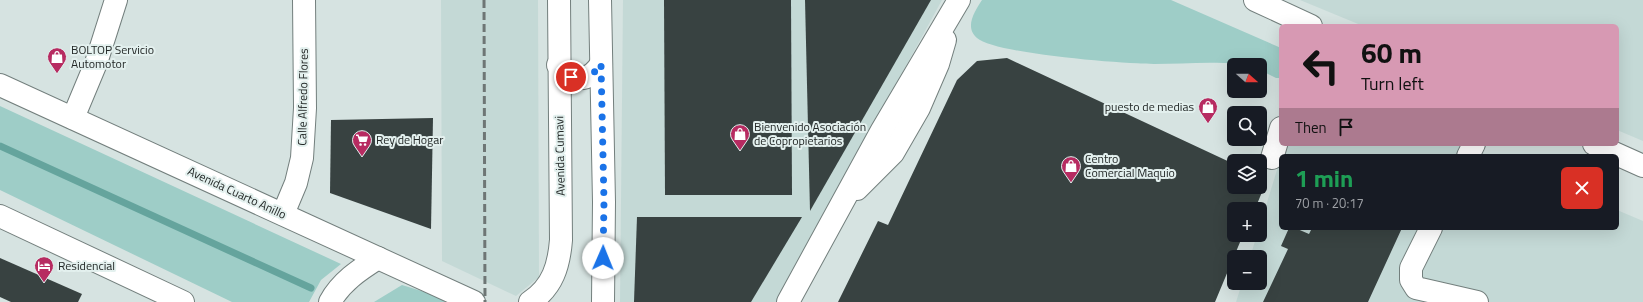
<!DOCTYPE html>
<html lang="en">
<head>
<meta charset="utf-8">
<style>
	:root { --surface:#171b24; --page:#242831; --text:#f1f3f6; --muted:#9ea1a6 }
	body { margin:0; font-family:"Titillium Web",sans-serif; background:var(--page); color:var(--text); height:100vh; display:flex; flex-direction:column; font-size:15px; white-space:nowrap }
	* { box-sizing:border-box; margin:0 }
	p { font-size:13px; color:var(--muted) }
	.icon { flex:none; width:22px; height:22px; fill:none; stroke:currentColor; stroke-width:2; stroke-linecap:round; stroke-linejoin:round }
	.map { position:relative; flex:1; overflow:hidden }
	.side { position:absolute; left:1279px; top:154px; width:340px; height:76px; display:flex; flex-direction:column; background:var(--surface); border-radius:6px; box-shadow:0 4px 16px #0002 }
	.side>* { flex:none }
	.banner { position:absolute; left:1279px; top:24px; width:340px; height:122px; border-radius:6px; box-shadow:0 4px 16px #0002; background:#d799b3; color:#111; overflow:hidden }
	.needle { width:26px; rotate:111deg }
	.buttons { position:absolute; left:1227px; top:58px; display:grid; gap:8px }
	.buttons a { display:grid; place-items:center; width:40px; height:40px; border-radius:6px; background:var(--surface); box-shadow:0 4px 16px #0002; font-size:20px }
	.pin { position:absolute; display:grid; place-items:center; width:34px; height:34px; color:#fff; margin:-17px; border:2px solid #fff; border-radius:50%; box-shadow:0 1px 4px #0007 }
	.me { position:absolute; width:44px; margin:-22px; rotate:1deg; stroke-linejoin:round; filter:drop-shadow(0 0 3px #0008) }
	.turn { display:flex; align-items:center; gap:14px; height:84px; padding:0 16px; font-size:18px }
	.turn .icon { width:52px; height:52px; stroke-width:2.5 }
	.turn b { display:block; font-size:28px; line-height:34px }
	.then { display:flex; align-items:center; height:38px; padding:0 16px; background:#0003; gap:8px; font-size:15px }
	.round { display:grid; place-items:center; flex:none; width:42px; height:42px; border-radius:6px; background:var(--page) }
	.summary { display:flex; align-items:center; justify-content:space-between; height:68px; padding:0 16px }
	h1 { font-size:24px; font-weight:700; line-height:30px; color:#1e9e55 }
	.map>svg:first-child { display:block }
</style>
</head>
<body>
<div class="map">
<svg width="1643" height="302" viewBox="0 0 1643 302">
	<rect width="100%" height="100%" fill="#d6e3e1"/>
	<g fill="#c4d9d6">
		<polygon points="441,0 538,0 539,277 516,296 442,261"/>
		<polygon points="623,0 942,0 777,302 620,302"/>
		<polygon points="1300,0 1643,0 1643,141 1617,130 1617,26 1363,26"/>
		<polygon points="1285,144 1461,144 1489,156 1281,156"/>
		<polygon points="1281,157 1281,228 1617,228 1617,210 1643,221 1643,302 1236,302 1242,283 1260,283 1260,257 1250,257 1257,235 1260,235 1260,225"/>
	</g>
	<g fill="#9ecdc7">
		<path d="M982,0H1171L1281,48V78H1276L1260,70V65C1248,65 1236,63 1224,63C1200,62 1177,64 1154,64C1125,64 995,54 977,38C964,27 975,11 982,0Z"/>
		<polygon points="0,106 341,264 321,280 309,302 232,302 0,190"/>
		<polygon points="402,285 428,293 447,302 374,302"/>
	</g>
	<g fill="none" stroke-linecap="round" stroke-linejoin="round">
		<polyline stroke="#65a49d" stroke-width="7" points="0,146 311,288"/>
	</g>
	<g fill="#384241">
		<polygon points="664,0 791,0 792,195 665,195"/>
		<polygon points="805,0 931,0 810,211"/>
		<polygon points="1007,58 1234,164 1234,187 1260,187 1260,176 1267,180 1255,209 1234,209 1234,235 1243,235 1215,302 838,302 878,221 888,225 957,80 977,61"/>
		<polygon points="433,118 431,229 330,193 331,120"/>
		<polygon points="637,217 802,217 751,302 634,302"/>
		<polygon points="1289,228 1295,228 1309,234 1312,228 1402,228 1368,302 1263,302 1288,249 1281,246"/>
		<polygon points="0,258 82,294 78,302 11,302 0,297"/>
	</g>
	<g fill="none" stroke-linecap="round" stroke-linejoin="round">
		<g stroke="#737f7d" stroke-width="24">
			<g id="minor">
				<polyline points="600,0 604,202 603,302"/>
				<polyline points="1255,0 1311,26"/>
				<path d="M558,65C571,83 589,83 601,64"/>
				<polyline points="73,118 96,63 116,0"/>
				<polyline points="1594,144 1643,166"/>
				<polyline points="1468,156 1474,144"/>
				<polyline points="1272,158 1281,128"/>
				<polyline points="857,189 893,153 919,108 938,64 945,40"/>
				<polyline points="283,214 296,183 302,158 305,108 304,0"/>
				<polyline points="1431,228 1411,268 1411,280 1416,288 1477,302"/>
				<path d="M530,302C553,287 559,265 561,240L559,0"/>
				<polyline points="788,302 882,130 959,0"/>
			</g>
		</g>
		<g stroke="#737f7d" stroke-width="24">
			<path id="major" d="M330,302C341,282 359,270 378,258"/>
		</g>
		<g stroke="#737f7d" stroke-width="24">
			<g id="highway">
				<polyline points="0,85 474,302"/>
				<polyline points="0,216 183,302"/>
			</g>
		</g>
		<use href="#minor" stroke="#fff" stroke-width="22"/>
		<use href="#major" stroke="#fff" stroke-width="22"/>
		<use href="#highway" stroke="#fff" stroke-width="22"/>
		<polyline stroke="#6e7675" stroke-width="3" stroke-dasharray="8 4" stroke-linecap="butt" points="484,0 485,302"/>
	</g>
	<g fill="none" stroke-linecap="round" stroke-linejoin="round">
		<path stroke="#1a73e8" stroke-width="7" stroke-dasharray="0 12.6" d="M571,77C585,80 593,76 601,64L604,202L603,258"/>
	</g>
	<defs>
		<g id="shop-pin" transform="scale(1)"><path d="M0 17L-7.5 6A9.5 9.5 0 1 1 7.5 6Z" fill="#b72b61" stroke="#e3f0ee"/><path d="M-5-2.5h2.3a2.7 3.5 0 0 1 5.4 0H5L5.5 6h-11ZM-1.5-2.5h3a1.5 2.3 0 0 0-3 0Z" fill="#fff"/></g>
		<g id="supermarket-pin" transform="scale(1)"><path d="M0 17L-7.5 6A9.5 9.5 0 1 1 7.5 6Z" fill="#b72b61" stroke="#e3f0ee"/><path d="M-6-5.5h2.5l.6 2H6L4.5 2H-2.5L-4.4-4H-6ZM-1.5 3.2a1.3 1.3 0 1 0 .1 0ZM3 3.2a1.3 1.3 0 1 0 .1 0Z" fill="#fff"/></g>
		<g id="hotel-pin" transform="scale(1)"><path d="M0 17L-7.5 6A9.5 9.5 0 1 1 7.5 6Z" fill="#b72b61" stroke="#e3f0ee"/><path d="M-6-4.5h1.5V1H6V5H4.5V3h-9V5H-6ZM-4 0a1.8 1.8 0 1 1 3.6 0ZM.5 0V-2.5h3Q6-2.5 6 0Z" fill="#fff"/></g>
	</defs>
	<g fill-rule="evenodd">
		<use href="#shop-pin" x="57" y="57"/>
		<use href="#shop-pin" x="1208" y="107"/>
		<use href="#shop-pin" x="740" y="134"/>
		<use href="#supermarket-pin" x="362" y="140"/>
		<use href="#shop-pin" x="1071" y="166"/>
		<use href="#hotel-pin" x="44" y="266"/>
	</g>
	<g text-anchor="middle" stroke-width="4" stroke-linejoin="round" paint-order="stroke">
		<g font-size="12" fill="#232827" stroke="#e3f0ee" text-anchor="start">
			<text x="71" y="54">BOLTOP Servicio<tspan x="71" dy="14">Automotor</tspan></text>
			<text x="1194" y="111" text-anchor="end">puesto de medias</text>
			<text x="754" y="131">Bienvenido Asociación<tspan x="754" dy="14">de Copropietarios</tspan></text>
			<text x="376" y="144">Rey de Hogar</text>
			<text x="1085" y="163">Centro<tspan x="1085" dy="14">Comercial Maquio</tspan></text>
			<text x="58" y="270">Residencial</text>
		</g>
		<g font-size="12" fill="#232827" stroke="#e3f0ee">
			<text transform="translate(303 97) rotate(-89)" y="4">Calle Alfredo Flores</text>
			<text transform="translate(560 156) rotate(-91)" y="4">Avenida Cumavi</text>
			<text transform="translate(237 193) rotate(25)" y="4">Avenida Cuarto Anillo</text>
		</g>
	</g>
</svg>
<div class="buttons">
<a><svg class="needle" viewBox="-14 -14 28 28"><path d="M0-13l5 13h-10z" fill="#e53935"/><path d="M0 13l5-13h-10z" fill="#9ea1a6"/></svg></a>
<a><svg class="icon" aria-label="search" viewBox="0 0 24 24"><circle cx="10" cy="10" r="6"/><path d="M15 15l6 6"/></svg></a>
<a><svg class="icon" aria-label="layers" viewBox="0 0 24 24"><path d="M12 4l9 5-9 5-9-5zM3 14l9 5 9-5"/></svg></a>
<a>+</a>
<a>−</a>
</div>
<div class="pin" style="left:571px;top:77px;background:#d93025"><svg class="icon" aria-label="arrive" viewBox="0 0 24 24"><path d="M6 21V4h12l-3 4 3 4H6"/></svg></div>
<svg class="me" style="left:603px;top:258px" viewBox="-20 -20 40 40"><circle r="19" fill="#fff"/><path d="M0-13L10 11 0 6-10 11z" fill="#1a73e8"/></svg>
<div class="banner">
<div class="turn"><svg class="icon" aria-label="left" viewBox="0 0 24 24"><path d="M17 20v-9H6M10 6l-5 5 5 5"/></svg><div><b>60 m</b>Turn left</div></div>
<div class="then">Then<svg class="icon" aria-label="arrive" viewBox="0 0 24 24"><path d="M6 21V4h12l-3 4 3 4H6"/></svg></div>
</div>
<section class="side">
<div class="summary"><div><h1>1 min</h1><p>70 m · 20:17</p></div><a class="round" style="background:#d93025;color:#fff"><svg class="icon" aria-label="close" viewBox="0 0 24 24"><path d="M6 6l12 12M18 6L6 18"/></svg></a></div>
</section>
</div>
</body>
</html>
